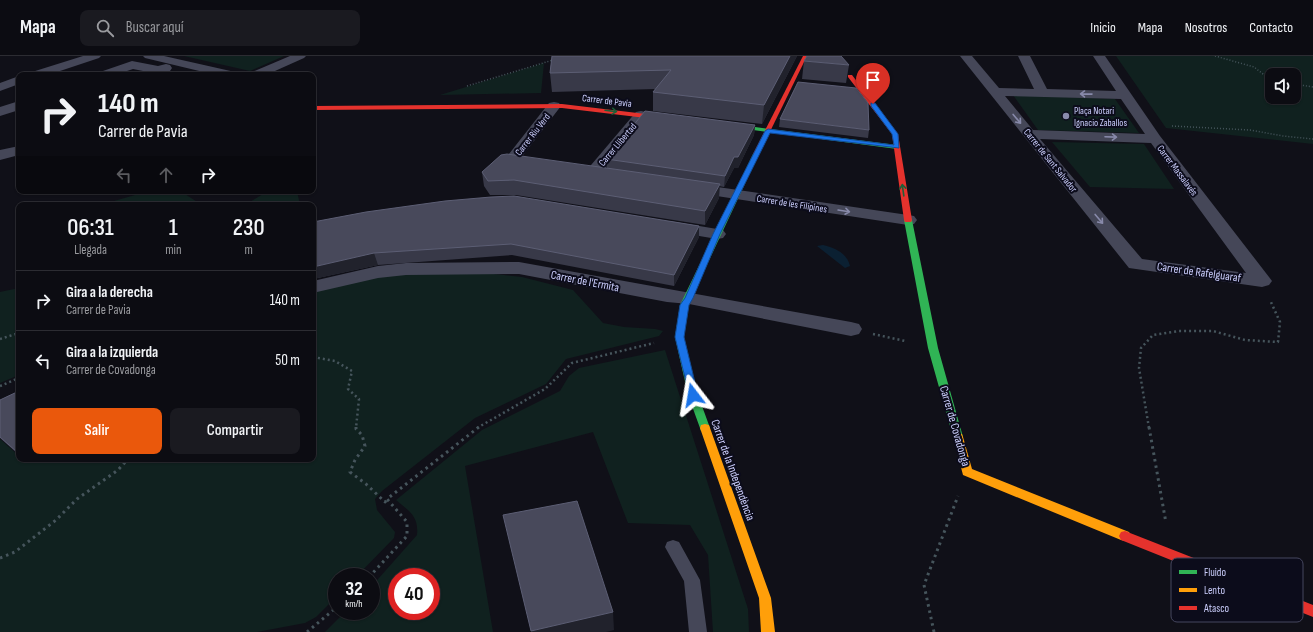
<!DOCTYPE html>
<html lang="es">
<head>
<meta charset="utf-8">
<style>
	:root { --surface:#0c0c12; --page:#1a1a20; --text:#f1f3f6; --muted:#9a9b9f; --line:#2c2c32; --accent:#ea580c }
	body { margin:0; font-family:"Sofia Sans Condensed",sans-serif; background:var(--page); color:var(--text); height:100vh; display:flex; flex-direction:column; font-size:15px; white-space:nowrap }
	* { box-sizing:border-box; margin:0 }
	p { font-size:13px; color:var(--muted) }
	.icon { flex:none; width:22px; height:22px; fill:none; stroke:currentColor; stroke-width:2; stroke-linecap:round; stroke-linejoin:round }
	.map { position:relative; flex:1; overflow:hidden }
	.drawer { position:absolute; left:16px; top:146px; width:300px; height:260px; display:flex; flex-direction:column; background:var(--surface); border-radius:8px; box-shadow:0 1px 3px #0004,0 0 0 1px var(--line) }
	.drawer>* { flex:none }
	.banner { position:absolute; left:16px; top:16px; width:300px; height:122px; border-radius:8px; box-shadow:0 1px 3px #0004,0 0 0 1px var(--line); background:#0c0c12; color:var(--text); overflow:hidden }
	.controls { position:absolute; left:1265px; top:12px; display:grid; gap:8px }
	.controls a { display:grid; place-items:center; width:36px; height:36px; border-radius:8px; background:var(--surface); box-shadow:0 1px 3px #0004,0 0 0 1px var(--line); font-size:20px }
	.speed { position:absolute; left:328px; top:512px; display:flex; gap:8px; font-size:20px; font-weight:700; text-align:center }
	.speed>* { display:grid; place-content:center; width:52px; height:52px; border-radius:50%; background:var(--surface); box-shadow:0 1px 3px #0004,0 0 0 1px var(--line); line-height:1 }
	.speed small { font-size:10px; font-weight:400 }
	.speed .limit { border:6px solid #d22; background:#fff; color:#111 }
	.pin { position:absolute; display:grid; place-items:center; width:34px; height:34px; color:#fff; margin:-41px -17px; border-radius:50% 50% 50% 0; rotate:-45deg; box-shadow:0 0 4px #0007 }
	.pin .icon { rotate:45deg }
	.me { position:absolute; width:44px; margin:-22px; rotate:346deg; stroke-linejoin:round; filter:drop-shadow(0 0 3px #0008) }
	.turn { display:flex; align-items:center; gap:14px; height:84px; padding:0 16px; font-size:18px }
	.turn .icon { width:52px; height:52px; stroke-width:2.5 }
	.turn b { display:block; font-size:28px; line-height:34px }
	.lanes { display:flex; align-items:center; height:38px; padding:0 16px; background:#0003; justify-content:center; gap:20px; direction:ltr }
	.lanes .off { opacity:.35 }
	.eta { display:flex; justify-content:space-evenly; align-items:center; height:68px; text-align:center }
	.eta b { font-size:24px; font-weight:600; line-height:28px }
	.primary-button { display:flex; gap:8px; margin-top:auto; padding:8px 16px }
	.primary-button a { flex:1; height:46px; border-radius:8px; background:var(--accent); color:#fff; font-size:16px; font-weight:600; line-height:46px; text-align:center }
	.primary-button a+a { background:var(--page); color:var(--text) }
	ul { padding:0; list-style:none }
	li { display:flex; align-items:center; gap:12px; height:60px; padding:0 16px; border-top:1px solid var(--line) }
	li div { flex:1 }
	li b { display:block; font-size:15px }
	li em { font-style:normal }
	header { display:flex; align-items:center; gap:24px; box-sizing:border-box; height:56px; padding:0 20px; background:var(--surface); border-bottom:1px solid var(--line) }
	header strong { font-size:19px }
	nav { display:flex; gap:22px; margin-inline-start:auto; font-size:14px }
	.search { width:280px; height:36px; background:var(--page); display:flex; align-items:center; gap:10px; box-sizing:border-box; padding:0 14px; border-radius:8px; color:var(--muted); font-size:15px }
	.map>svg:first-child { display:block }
</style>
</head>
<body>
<header>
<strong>Mapa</strong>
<div class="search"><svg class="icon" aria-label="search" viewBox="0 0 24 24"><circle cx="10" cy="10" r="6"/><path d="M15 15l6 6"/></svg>Buscar aquí</div>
<nav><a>Inicio</a><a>Mapa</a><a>Nosotros</a><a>Contacto</a></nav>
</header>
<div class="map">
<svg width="1313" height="576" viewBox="0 0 1313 576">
	<rect width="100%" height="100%" fill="#101018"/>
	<g fill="#10211f" fill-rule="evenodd">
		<polygon points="184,0 284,0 250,15"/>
		<path d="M1116,0H1313V88L1166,72ZM1272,19H1294V41H1272Z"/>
		<polygon points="544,7 541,37 440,39"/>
		<polygon points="1013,39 1115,43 1139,77 1038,74"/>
		<polygon points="1052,86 1144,88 1174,133 1090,131"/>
		<polygon points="149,135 180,135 202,149 100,149"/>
		<polygon points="263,135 297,135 300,149 239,149 250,146 263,138"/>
		<polygon points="468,215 522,221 573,234 603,267 624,271 655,273 663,275 659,280 566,303 546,328 475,362 382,435 375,443 377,454 395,476 394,482 356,521 337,521 337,540 316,561 305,567 257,576 0,576 0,383 19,400 19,403 22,403 26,406 31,403 313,403 313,235 379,219"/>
		<polygon points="19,232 19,319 0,327 0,236"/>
		<path d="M665,294L748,553L749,576H713L708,499L690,469L628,467L593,376L465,410L493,576H325L346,555H371V531L417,479C419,460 409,455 396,444L482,374L560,335L569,320L579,312ZM397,521H431V555H397Z"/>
	</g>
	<path fill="#0b2032" d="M823,189C835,192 847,197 850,210L845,212L817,190Z"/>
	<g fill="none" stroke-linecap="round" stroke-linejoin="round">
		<g stroke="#46555c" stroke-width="1.5" stroke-dasharray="1 2" stroke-linecap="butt">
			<polyline points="1215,0 1254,11 1272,25"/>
			<polyline points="1294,28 1313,31"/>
			<polyline points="467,30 553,4"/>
			<polyline points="1172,70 1250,74 1283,80 1313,83"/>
		</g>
		<g stroke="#46555c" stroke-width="2.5" stroke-dasharray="2 3" stroke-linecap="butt">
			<polyline points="873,278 905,285"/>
			<polyline points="0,283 19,277"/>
			<polyline points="313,301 335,305 352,315 348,333 359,343 356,372"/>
			<polyline points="0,330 19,322"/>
			<polyline points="477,372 545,333 572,307 654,287"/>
			<polyline points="1149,372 1139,312 1141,292 1153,279 1179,275 1213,275 1245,284 1278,286 1280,266 1270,244"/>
		</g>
		<g stroke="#46555c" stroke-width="3" stroke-dasharray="2.5 4" stroke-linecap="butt">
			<polyline points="356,371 356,373 362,379 365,390 355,404 350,416 366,428 385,446 387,444"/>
			<polyline points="1149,371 1166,467"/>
			<polyline points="0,502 15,496 56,464 77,443 118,414 128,403"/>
			<polyline points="369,521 407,480 407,466 387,443 479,371"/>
			<polyline points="307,576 337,551"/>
			<polyline points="934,576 924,529 958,440"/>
		</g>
		<polygon fill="#454758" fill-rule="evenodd" points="673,484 679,486 700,524 707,576 689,576 684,525 665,491 667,486"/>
		<g fill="#454758" fill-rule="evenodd">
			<polygon points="83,0 101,0 99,2 48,19 30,19 32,16"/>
			<polygon points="143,0 164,0 235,16 237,19 216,19 145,2"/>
			<polygon points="290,0 306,0 304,2 266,19 250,19 252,16"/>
			<path d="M960,0H972L999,32L1034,33L1018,0H1030L1047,33L1116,35L1093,0H1105L1160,80L1269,221L1272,225L1269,229L1262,231L1129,212ZM1005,40L1121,43L1145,78L1033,74ZM1040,83L1151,87L1246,217L1142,203Z"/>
			<polygon points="132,5 158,10 166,8 170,9 172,12 170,15 158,18 133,13 115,19 98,19 100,16"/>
			<polygon points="19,20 19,28 0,35 0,27"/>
			<polygon points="19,45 19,54 0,60 0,51"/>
			<polygon points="554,46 559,47 561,50 520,103 537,106 540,109 537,112 532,114 505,109 502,106 505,103 549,47"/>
			<polygon points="641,55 646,56 648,59 598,121 592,123 586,121 584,118 586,115 636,56"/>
			<polygon points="19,90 19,99 0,104 0,94"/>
			<polygon points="690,127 908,159 914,160 917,164 914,168 908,169 684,135 682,132 684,129"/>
			<polygon points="670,165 717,173 723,174 726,178 723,182 717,183 664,174 661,170 664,166"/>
			<polygon points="519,206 851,266 859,268 862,273 859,278 851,280 689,248 667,246 519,218 406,219 378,222 317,236 313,235 313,225 378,210 406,207"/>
		</g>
		<g fill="#30b455" fill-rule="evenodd">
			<polygon points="755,71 897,89 900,91 897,93 753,74 753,72"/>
			<polygon points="756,96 759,98 688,249 683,281 698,339 710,372 709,375 701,375 700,372 688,339 675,281 680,249 753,98"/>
			<polygon points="905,162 911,162 912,164 938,292 963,381 962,384 958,385 954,384 953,381 928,292 904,164"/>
		</g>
		<g fill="#ff9f0a" fill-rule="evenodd">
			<polygon points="705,368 709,369 710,372 771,542 775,576 761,576 759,542 700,372 701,369"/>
			<polygon points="958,377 962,378 963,381 972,413 1129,476 1131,480 1129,484 1125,485 1121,484 963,419 953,381 954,378"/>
		</g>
		<g fill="#e5322d" fill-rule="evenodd">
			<polygon points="803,0 807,0 759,98 754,99 753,98"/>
			<polygon points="848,19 852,19 898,78 912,164 911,166 905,166 904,164 892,78 848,21"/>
			<polygon points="562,48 671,61 674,63 671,65 562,52 313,54 313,50"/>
			<polygon points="1125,475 1313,549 1313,561 1121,484 1119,480 1121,476"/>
		</g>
	</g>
	<g fill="#383948">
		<polygon points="552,0 797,0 762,68 653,55 653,36 655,33 552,36 550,17"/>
		<polygon points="804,5 849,9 846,27 802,23"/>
		<polygon points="780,63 869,74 868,82 779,71"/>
		<polygon points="755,69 754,79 738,112 734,112 724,131 719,130 719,142 705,169 516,139 490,139 484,130 482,116 607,112 606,103"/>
		<polygon points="491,141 699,170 699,181 674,230 512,199 378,209 313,223"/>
		<polygon points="19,335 19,399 0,382 0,344"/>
	</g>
	<g fill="#21222c">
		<polygon points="790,0 797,0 762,68 764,49"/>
		<polygon points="755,69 754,79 738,112 734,112 724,131 725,120 734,101"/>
		<polygon points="720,128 719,142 705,169 705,155"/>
		<polygon points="699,170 699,181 674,230 674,219"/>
		<polygon points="374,197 378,209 313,223 313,211"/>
		<polygon points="613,556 614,574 606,576 532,576 531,575"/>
	</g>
	<g fill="#48495b" stroke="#5c5e74">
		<polygon points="552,0 790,0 764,49 653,36 671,14 550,17"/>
		<polygon points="807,0 841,0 849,9 804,5"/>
		<polygon points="798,26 856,32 868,47 869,74 780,63"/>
		<polygon points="645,55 755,69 738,101 734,101 725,120 606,103"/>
		<polygon points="507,98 720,128 705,155 514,124 488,125 482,116 501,99"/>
		<polygon points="514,140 699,170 674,219 511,188 374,197 313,211 313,166 366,156 445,145 491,141"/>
		<polygon points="19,335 19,394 17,396 0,381 0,344"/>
		<polygon points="577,445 613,556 531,575 503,459"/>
	</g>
	<defs><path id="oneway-shaft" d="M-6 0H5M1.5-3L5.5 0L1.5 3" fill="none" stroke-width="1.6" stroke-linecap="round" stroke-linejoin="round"/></defs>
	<g stroke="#888aaa">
		<use href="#oneway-shaft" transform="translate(1086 38) rotate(-179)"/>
		<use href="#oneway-shaft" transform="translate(1017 63) rotate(50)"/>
		<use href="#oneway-shaft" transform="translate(1111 81) rotate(2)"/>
		<use href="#oneway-shaft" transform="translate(844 155) rotate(9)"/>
		<use href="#oneway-shaft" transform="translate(1099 163) rotate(50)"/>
	</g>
	<g stroke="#1e6038">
		<use href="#oneway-shaft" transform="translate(611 55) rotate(7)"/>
		<use href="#oneway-shaft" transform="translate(903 134) rotate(-98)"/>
	</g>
	<polygon fill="#1a73e8" stroke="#114b97" points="871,47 875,47 898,78 899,92 770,77 720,178 693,242 689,249 684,281 698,339 697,342 690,342 675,281 680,249 685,242 713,178 765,75 768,73 894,89 892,78 871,50"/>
	<circle fill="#898bac" stroke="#0c0c1b" stroke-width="1.5" cx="1066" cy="60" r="4"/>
	<g text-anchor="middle" stroke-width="4" stroke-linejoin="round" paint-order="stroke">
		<g font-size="10" fill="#cacdfb" stroke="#0c0c1b">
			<text transform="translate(607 44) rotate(7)" y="4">Carrer de Pavia</text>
			<text transform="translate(532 78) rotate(-52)" y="4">Carrer Riu Verd</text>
			<text transform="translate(617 88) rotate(-50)" y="4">Carrer Llibertad</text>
			<text transform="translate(1051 104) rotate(51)" y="4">Carrer de Sant Salvador</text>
			<text transform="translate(1178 114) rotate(53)" y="4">Carrer Massalavés</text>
			<text transform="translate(792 147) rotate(9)" y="4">Carrer de les Filipines</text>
		</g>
		<g font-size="10" fill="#cacdfb" stroke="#0c0c1b" text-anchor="start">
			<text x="1074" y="58">Plaça Notari<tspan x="1074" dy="12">Ignacio Zaballos</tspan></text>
		</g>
		<g font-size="12" fill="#cacdfb" stroke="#0c0c1b">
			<text transform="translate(1199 216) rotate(8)" y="4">Carrer de Rafelguaraf</text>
			<text transform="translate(585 225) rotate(11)" y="4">Carrer de l'Ermita</text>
			<text transform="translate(955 370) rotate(74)" y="4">Carrer de Covadonga</text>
			<text transform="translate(733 414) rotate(70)" y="4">Carrer de la Independència</text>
		</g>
	</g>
	<rect x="1171" y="502" width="132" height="64" rx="6" fill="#0c0c1b" stroke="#45465e" stroke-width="1"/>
	<rect x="1179" y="514" width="18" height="4" fill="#30b455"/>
	<rect x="1179" y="532" width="18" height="4" fill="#ff9f0a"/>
	<rect x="1179" y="550" width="18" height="4" fill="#e5322d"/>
	<g font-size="11" fill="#cacdfb">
		<text x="1204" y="520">Fluido</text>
		<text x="1204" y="538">Lento</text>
		<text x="1204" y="556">Atasco</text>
	</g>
</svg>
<div class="controls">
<a><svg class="icon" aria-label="sound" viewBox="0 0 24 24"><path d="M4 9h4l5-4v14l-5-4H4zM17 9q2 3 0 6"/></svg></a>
</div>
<div class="speed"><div>32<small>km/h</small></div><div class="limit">40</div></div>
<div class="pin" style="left:873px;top:48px;background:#d93025"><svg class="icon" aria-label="arrive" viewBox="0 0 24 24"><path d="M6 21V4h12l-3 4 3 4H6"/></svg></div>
<svg class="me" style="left:693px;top:339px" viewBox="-20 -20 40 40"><path d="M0-17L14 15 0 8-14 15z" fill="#1a73e8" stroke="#fff" stroke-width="4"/></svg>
<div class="banner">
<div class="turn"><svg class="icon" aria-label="right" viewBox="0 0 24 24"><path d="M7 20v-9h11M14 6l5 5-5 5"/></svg><div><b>140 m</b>Carrer de Pavia</div></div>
<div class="lanes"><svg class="icon off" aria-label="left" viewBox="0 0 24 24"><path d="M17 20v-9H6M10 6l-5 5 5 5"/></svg><svg class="icon off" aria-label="ahead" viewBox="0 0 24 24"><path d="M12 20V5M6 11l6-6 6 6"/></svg><svg class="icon" aria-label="right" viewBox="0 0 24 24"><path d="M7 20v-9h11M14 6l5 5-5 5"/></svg></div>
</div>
<section class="drawer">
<div class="eta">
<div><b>06:31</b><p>Llegada</p></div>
<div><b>1</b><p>min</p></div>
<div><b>230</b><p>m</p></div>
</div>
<ul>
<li><svg class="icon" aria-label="right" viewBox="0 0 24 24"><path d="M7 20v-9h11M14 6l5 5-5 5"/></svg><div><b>Gira a la derecha</b><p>Carrer de Pavia</p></div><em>140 m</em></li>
<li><svg class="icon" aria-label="left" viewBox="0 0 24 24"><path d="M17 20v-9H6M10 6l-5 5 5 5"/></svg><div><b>Gira a la izquierda</b><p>Carrer de Covadonga</p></div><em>50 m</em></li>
</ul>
<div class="primary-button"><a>Salir</a><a>Compartir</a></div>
</section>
</div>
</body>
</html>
